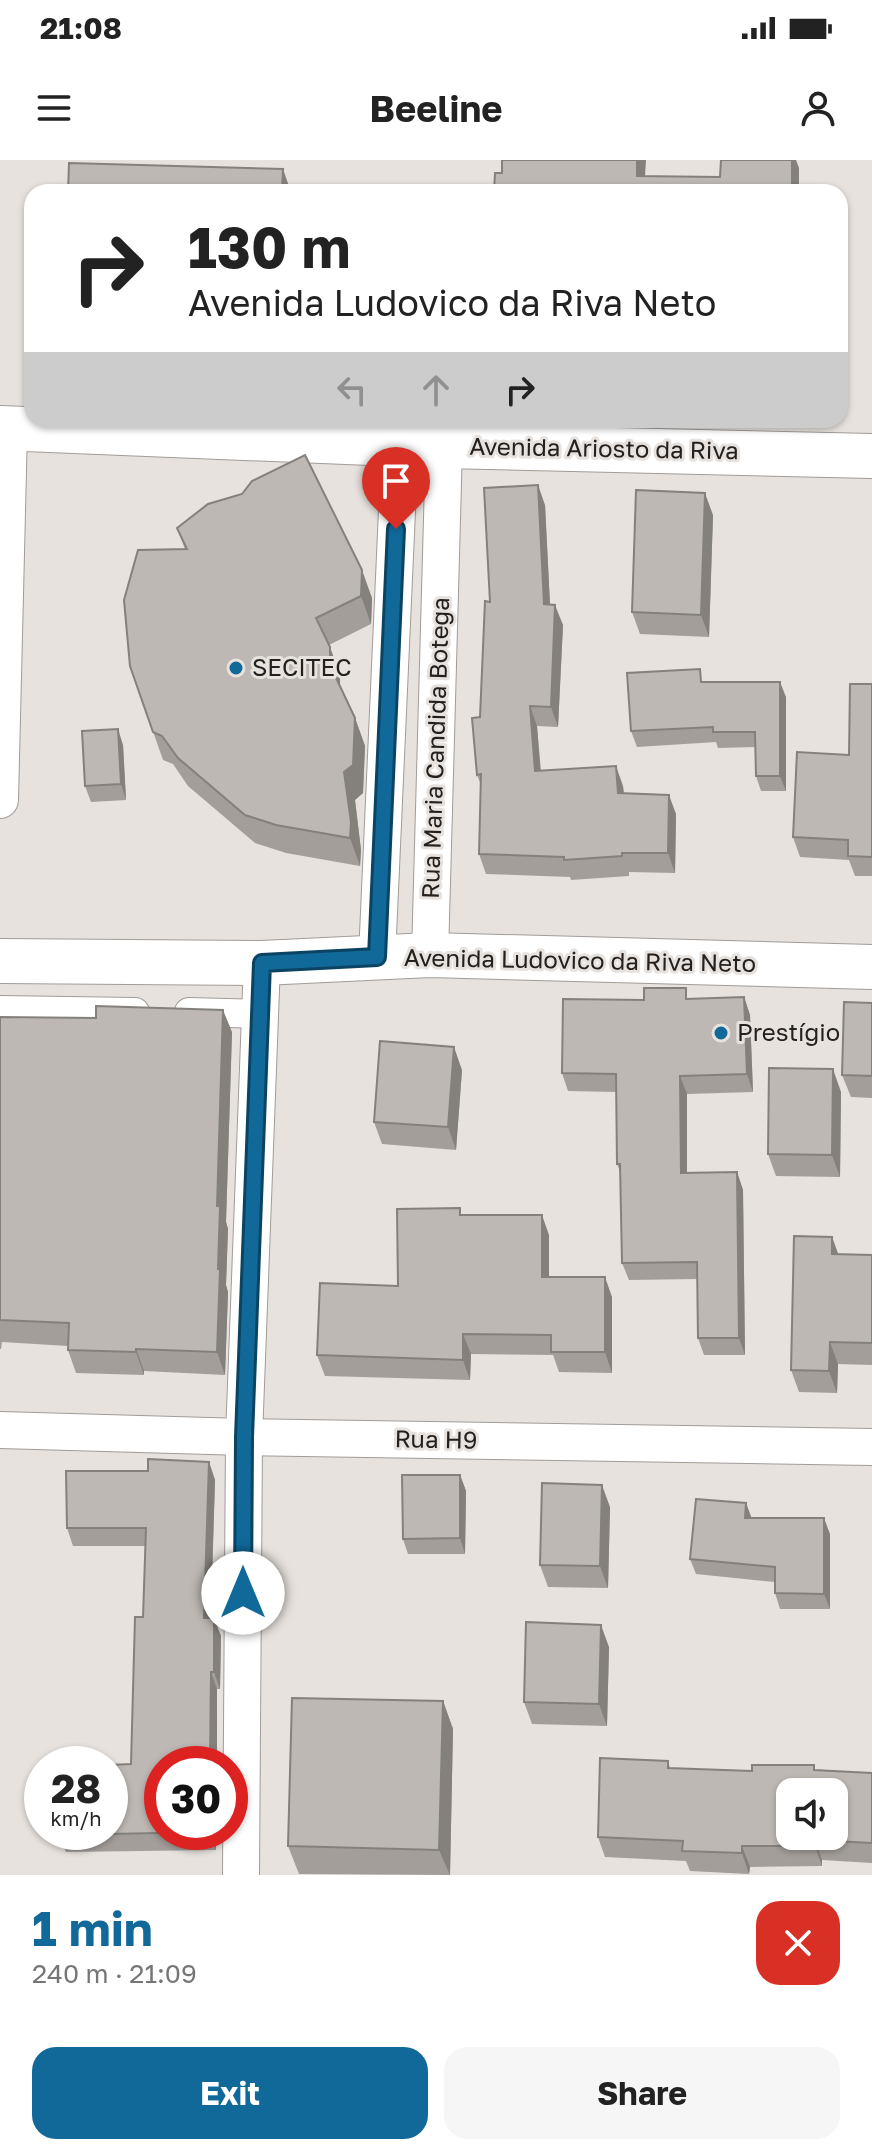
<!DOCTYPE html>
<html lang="en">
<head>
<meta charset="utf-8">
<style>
	:root { --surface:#fff; --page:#f6f6f6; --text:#222; --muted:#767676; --accent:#116999 }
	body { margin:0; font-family:"Golos Text",sans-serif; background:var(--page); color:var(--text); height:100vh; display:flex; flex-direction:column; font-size:30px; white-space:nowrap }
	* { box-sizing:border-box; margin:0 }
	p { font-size:26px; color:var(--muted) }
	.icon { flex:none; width:44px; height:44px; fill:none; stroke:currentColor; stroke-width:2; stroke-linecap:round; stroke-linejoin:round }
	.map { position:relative; height:1715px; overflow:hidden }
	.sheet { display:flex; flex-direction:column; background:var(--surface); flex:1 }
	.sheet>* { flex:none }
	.banner { position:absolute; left:24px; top:24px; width:824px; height:244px; border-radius:24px; box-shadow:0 2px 6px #0004; background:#fff; color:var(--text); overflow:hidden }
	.tools { position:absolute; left:776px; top:1618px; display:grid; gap:16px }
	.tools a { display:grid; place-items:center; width:72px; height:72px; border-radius:16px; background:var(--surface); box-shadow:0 2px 6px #0004; font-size:40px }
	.speed { position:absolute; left:24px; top:1586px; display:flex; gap:16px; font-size:40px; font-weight:700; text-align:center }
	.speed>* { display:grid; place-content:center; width:104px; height:104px; border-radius:50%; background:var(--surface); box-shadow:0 2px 6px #0004; line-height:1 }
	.speed small { font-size:20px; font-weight:400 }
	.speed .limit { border:12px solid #d22; background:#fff; color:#111 }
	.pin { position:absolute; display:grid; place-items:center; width:68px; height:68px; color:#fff; margin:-82px -34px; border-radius:50% 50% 50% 0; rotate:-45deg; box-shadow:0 0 8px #0007 }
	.pin .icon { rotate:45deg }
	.me { position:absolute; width:88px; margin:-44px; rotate:0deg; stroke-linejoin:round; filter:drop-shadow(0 0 6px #0008) }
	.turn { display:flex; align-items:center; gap:28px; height:168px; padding:0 32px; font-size:36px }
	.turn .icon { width:104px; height:104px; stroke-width:2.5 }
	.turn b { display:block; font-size:56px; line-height:68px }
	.lanes { display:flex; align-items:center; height:76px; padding:0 32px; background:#0003; justify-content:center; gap:40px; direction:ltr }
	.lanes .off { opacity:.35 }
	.round { display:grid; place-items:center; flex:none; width:84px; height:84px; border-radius:24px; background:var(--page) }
	.headline { display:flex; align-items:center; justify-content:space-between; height:136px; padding:0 32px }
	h1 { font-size:48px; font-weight:700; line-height:60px; color:var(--accent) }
	.primary-button { display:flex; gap:16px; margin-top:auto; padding:16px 32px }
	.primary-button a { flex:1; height:92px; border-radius:24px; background:var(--accent); color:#fff; font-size:32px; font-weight:700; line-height:92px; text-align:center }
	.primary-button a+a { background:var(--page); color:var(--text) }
	.status { display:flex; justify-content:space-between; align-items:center; height:56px; padding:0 40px; background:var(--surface); direction:ltr }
	.status svg { height:22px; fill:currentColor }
	header { display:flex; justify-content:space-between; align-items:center; height:104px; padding:0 32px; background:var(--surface); font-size:36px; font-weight:700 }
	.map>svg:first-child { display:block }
</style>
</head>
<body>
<div class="status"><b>21:08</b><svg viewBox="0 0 49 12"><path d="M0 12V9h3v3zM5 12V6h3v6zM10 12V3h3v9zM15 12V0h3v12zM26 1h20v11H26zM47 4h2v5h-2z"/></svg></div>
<header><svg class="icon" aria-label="menu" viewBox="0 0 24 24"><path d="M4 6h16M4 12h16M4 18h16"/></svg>Beeline<svg class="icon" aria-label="person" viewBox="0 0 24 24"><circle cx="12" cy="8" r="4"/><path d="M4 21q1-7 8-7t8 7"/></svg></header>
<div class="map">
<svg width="872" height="1715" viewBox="0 0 872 1715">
	<rect width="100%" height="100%" fill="#e7e2dd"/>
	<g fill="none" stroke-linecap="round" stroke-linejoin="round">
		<g stroke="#a19c98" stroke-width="30">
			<g id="pedestrian">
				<polyline points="0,850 135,852"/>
				<polyline points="189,852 261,854"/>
			</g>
		</g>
		<g stroke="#a19c98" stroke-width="38">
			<g id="minor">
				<polyline points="0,640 9,269"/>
				<polyline points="430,795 444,286"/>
				<polyline points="377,797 400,284"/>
				<polyline points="0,1270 244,1277 872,1287"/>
				<polyline points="241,1715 244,1277 262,803"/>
			</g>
		</g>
		<g stroke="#a19c98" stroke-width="46">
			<g id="tertiary">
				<polyline points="0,268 444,286 872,296"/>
				<polyline points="0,801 262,803 430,795 872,807"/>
			</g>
		</g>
		<use href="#pedestrian" stroke="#fff" stroke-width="28"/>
		<use href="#minor" stroke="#fff" stroke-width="36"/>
		<use href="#tertiary" stroke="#fff" stroke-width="44"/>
	</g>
	<g fill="#a39e9a">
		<polygon points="545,345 550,445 563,465 558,567 537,566 541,611 623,626 624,633 676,654 675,713 629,712 629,716 571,720 570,717 486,714 479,694 481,625 477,615 490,442"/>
		<polygon points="713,355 709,477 640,474 632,452"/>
		<polygon points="177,368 372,438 371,464 329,485 340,515 340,527 355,558 365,586 363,633 355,640 361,690 360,706 286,693 255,683 188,626 173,604 163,600 130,506 185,389"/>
		<polygon points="705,522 786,537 786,631 761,631 756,616 755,587 718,588 716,582 637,587 631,571"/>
		<polygon points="872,524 872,716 855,716 849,700 800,697 793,677 849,595"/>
		<polygon points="123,585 126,640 91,642 85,626"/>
		<polygon points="744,837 750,855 753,932 687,934 687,1013 737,1012 743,1030 745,1195 704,1195 698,1178 697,1119 629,1120 622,1103 621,1014 617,1004 616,932 568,931 562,913 644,840"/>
		<polygon points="872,843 872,938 851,937 842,915"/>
		<polygon points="0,857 232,872 226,1062 228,1069 226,1125 228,1132 225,1215 144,1211 144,1215 76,1213 68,1190 68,1186 2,1182 1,1189 0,1189"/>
		<polygon points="462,910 456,990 382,984 374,962"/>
		<polygon points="841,932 840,1017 776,1016 768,994"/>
		<polygon points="462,1055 549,1075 549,1117 612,1137 612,1213 559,1212 553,1195 471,1194 470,1220 325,1216 317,1195 398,1126"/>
		<polygon points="832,1077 838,1094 872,1095 872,1205 838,1204 837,1233 799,1232 791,1210"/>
		<polygon points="209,1302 215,1320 211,1458 221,1476 220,1529 217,1529 217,1604 162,1604 216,1672 216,1690 66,1692 59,1675 131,1604 143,1457 145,1386 73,1386 67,1368 148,1311"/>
		<polygon points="460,1315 466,1331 465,1394 408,1394 403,1379"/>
		<polygon points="746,1343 751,1358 830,1374 830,1449 780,1449 775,1433 775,1422 696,1414 690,1399"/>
		<polygon points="610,1347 608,1428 548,1427 540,1405"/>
		<polygon points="609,1487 607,1566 532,1564 524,1542"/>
		<polygon points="443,1541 453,1569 450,1715 299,1714 288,1686"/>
		<polygon points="668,1601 670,1608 752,1611 814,1605 815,1610 872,1613 872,1703 822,1700 822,1706 750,1707 749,1714 690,1711 686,1701 605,1697 598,1677"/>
	</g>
	<g fill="#84817d">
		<polygon points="637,0 646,0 644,32 637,16"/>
		<polygon points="792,0 796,0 799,8 799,32 792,32"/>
		<polygon points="283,9 291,32 282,32"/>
		<polygon points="538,325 545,345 551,464 544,444"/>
		<polygon points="705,333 713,355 709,477 701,455"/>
		<polygon points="362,410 372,438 371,464 361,436"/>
		<polygon points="555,445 563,465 558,567 551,547"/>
		<polygon points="330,487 340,515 340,533 330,505"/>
		<polygon points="780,522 786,537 786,631 780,616"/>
		<polygon points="530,546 537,566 542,631 535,611"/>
		<polygon points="355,558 365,586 363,633 355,640 361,690 360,706 350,678 344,612"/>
		<polygon points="118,569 123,585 126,640 121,624"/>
		<polygon points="616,606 623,626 625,653 618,633"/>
		<polygon points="669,635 676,654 675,713 668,693"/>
		<polygon points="744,837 750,855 753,932 747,914"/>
		<polygon points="223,850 232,872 226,1062 228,1069 226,1125 228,1132 225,1215 217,1192 217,1046"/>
		<polygon points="454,887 462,910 456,990 448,967"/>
		<polygon points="833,909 841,932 840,1017 832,995"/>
		<polygon points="680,916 687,934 687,1030 681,1013"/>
		<polygon points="737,1012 743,1030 745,1195 739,1178"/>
		<polygon points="542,1055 549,1075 549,1137 542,1117"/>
		<polygon points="832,1077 840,1099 832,1094"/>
		<polygon points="605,1117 612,1137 612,1213 605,1192"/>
		<polygon points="463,1174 471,1194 470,1220 463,1200"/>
		<polygon points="830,1182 838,1204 837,1233 829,1211"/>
		<polygon points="136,1189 144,1211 144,1215 136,1192"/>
		<polygon points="209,1302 215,1320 210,1476 204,1458"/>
		<polygon points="460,1315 466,1331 465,1394 460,1378"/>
		<polygon points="602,1325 610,1347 608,1428 600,1406"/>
		<polygon points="746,1343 752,1359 745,1358"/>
		<polygon points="824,1358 830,1374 830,1449 824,1434"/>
		<polygon points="214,1458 221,1476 220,1529 214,1512"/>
		<polygon points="601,1465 609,1487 607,1566 599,1544"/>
		<polygon points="211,1512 217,1529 217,1604 212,1604 210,1600"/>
		<polygon points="443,1541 453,1569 450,1715 439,1690"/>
		<polygon points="210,1672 216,1672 216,1690"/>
		<polygon points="815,1680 822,1700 822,1706 815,1686"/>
		<polygon points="742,1686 750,1707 749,1714 742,1693"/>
	</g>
	<g fill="#bdb8b3" stroke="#84817d" stroke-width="2" fill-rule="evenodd">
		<polygon points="502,0 637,0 637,16 720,17 721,0 792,0 792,32 494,32 495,13 502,13"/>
		<polygon points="69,3 283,9 282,32 68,32"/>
		<polygon points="305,295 362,410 361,436 316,458 330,487 330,505 355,558 353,605 344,612 351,662 350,678 276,665 245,655 178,598 162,576 153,572 130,506 124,440 138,390 187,389 177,368 208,344 242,334 252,321"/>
		<polygon points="538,325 544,444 555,445 551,547 530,546 535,611 616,606 618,633 669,635 668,693 622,693 622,696 564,700 564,697 479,694 481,614 477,615 472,558 480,557 485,441 490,442 484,328"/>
		<polygon points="636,330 705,333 701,455 632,452"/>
		<polygon points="700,509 701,522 780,522 780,616 756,616 755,572 713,572 713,567 631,571 627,513"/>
		<polygon points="850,524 872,524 872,697 848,696 848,680 793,677 797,592 849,595"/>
		<polygon points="118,569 121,624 85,626 82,571"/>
		<polygon points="644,828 686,828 686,839 744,837 747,914 680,916 681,1013 737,1012 739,1178 698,1178 697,1102 622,1103 620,1004 617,1004 616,914 562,913 563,839 644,840"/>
		<polygon points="844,842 872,843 872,916 842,915"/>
		<polygon points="96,846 223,850 217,1046 220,1046 218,1109 220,1109 217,1192 136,1189 136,1192 68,1190 69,1163 0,1160 0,857 96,858"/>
		<polygon points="380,881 454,887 448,967 374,962"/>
		<polygon points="769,908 833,909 832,995 768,994"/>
		<polygon points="460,1048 460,1055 542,1055 542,1117 605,1117 605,1192 551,1192 551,1175 463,1174 463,1200 317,1195 320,1123 398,1126 397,1049"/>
		<polygon points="794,1076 832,1077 832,1094 872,1095 872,1183 830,1182 829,1211 791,1210"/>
		<polygon points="148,1299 209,1302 204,1458 214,1458 214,1512 211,1512 210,1600 208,1600 208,1604 162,1604 162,1672 210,1672 59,1675 59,1672 110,1672 110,1605 131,1604 135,1457 143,1457 146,1368 67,1368 66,1311 148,1311"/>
		<polygon points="402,1315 460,1315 460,1378 403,1379"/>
		<polygon points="542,1323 602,1325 600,1406 540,1405"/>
		<polygon points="696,1339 746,1343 745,1358 824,1358 824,1434 775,1433 775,1407 690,1399"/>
		<polygon points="526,1462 601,1465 599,1544 524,1542"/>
		<polygon points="292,1538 443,1541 439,1690 288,1686"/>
		<path d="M600,1598L668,1601V1608L752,1611V1605H814V1610L872,1613V1683L815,1680V1686H742V1693L682,1691L683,1681L598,1677ZM790,1632H834V1676H790Z"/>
	</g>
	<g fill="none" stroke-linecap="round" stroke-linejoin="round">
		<g stroke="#0b4463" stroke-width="20">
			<polyline id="route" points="243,1433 244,1277 262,803 377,797 396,369"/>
		</g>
		<use href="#route" stroke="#116999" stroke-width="14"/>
	</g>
	<g fill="#116999" stroke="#e7e2dd" stroke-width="3">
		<circle cx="236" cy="508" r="8"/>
		<circle cx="721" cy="873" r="8"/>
	</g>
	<g text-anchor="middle" stroke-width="6" stroke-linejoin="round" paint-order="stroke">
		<g font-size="24" fill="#232120" stroke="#e7e2dd">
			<text transform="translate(604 289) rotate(1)" y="8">Avenida Ariosto da Riva</text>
			<text transform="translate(436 588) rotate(-88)" y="8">Rua Maria Candida Botega</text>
			<text transform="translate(580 801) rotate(1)" y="8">Avenida Ludovico da Riva Neto</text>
			<text transform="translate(436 1280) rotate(1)" y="8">Rua H9</text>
		</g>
		<g font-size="24" fill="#232120" stroke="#e7e2dd" text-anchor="start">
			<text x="252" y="516">SECITEC</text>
			<text x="737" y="881">Prestígio</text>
		</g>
	</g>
</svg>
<div class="tools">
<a><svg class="icon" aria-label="sound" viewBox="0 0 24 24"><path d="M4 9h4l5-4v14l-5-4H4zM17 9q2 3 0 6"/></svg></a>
</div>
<div class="speed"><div>28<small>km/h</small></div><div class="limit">30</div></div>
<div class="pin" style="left:396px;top:369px;background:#d93025"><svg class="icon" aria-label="arrive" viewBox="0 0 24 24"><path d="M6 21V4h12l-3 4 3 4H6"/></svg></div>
<svg class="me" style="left:243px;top:1433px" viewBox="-20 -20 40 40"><circle r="19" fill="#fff"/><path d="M0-13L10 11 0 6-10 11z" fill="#116999"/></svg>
<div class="banner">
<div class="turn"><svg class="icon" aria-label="right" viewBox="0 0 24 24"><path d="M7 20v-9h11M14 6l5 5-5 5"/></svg><div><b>130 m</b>Avenida Ludovico da Riva Neto</div></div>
<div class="lanes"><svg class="icon off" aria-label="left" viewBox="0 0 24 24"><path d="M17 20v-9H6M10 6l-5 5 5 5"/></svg><svg class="icon off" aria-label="ahead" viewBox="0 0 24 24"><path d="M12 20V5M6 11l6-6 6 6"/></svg><svg class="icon" aria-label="right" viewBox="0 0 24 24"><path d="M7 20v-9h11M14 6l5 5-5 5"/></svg></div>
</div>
</div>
<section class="sheet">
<div class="headline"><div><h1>1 min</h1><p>240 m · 21:09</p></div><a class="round" style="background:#d93025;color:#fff"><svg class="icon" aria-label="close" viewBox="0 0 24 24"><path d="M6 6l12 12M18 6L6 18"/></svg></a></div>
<div class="primary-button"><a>Exit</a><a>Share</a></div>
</section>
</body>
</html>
